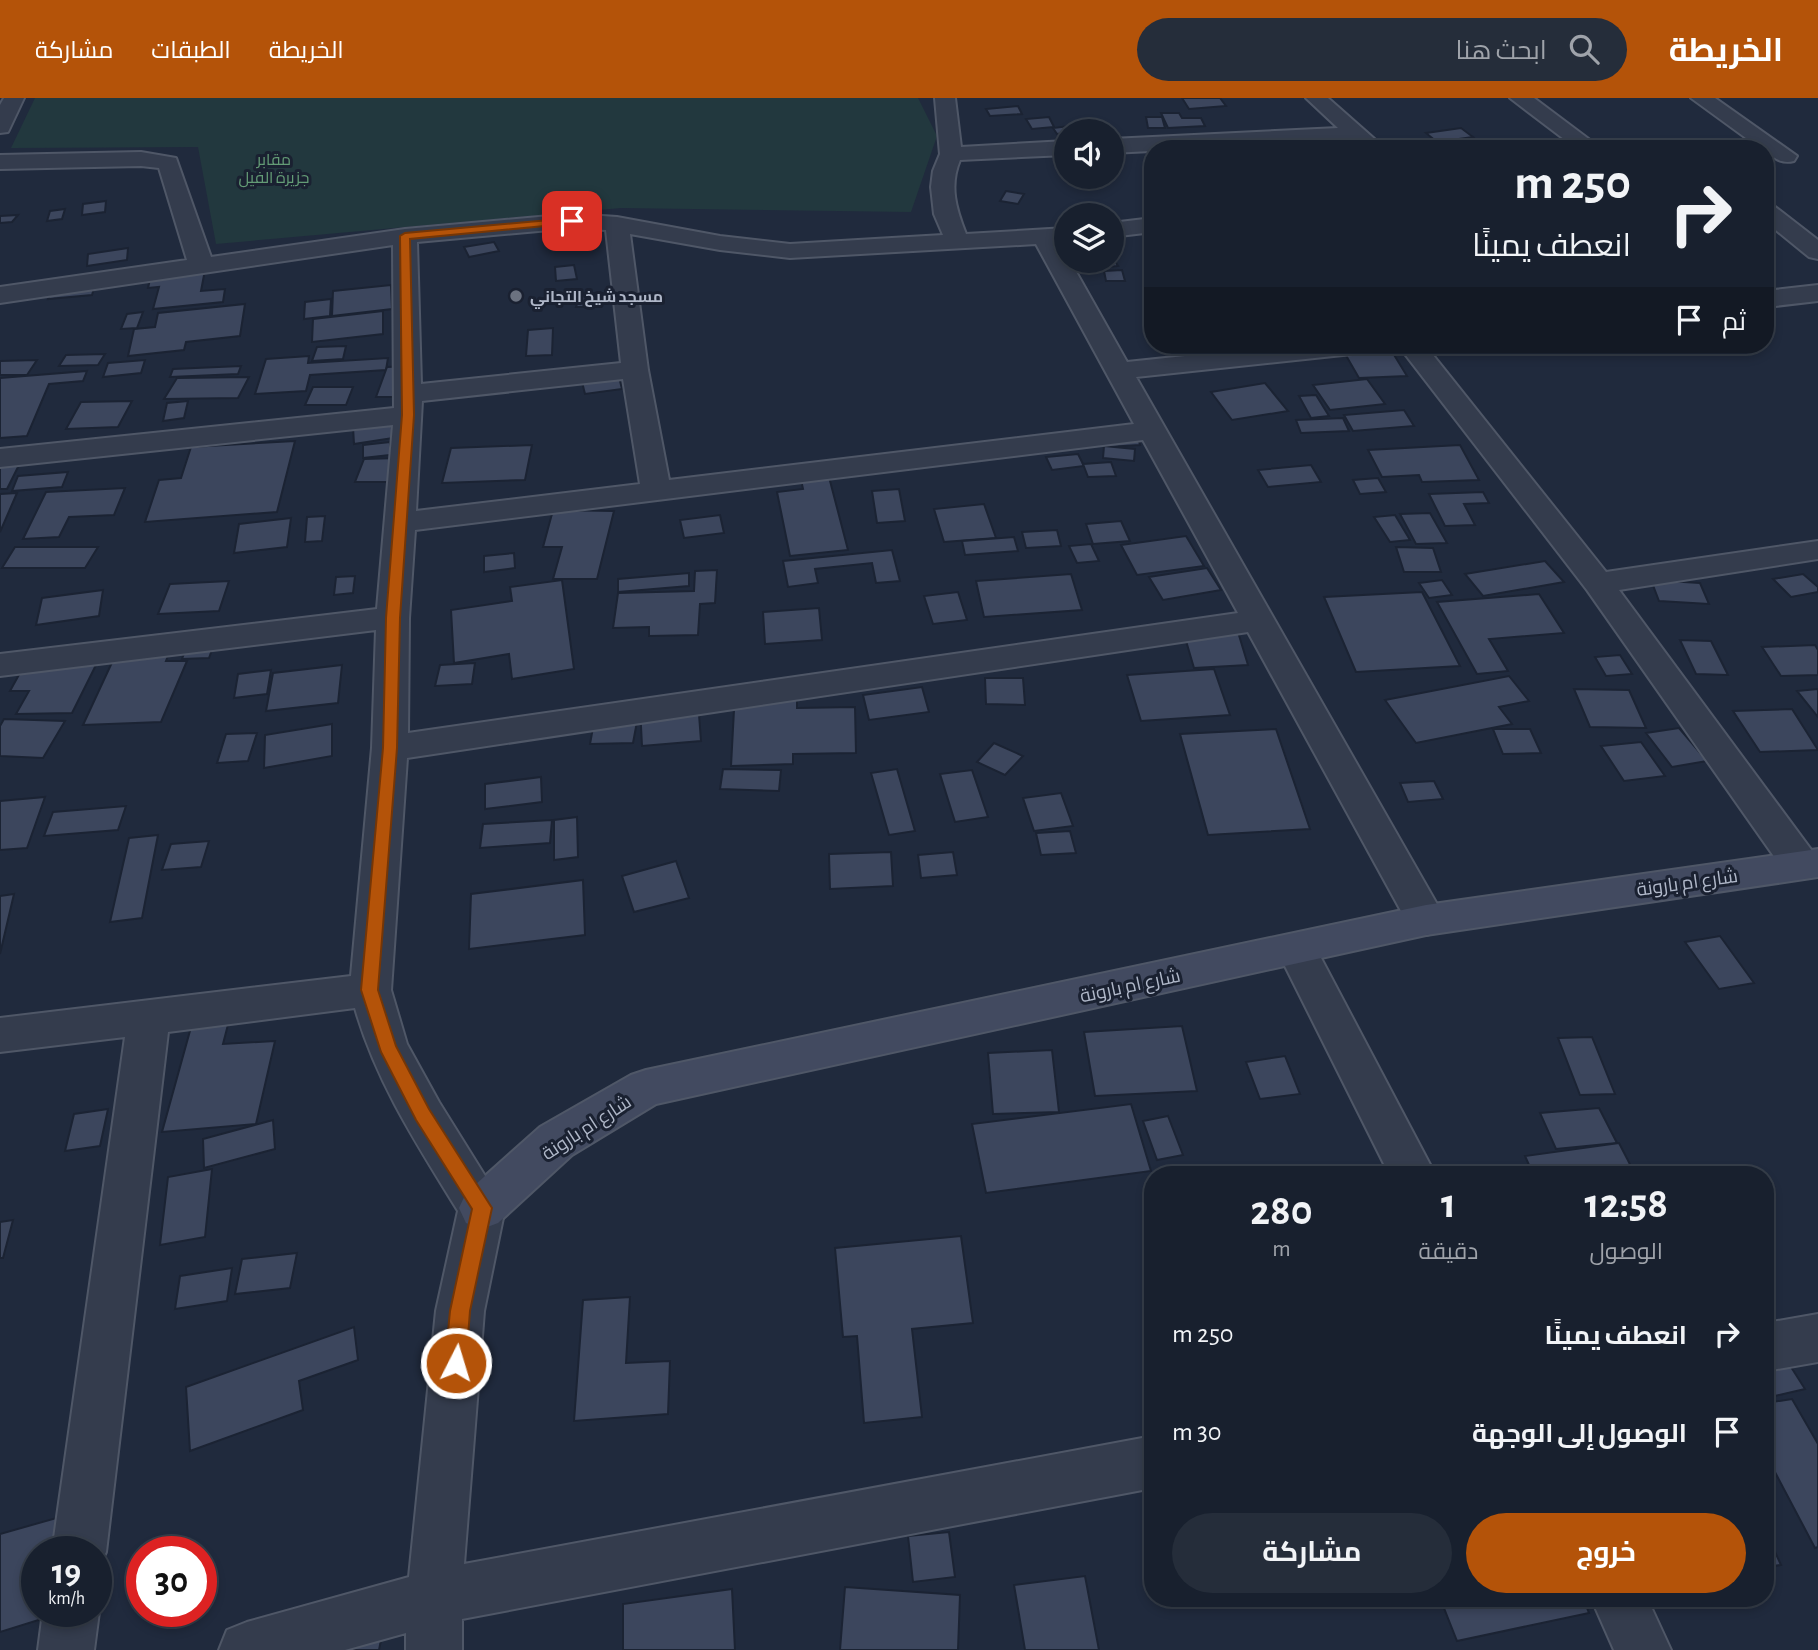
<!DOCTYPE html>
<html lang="ar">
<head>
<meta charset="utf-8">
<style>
	:root { --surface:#18202e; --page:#252d3a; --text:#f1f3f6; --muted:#9fa3aa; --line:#363e4a; --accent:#b45309 }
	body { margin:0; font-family:"Alegreya Sans",Cairo,sans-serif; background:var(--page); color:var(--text); direction:rtl; height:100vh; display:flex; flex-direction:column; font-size:26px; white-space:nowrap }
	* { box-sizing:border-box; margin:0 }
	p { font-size:23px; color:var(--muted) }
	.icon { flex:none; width:38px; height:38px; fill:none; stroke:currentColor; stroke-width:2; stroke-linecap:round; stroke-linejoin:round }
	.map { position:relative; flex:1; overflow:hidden; direction:ltr }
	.sheet { position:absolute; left:1144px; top:1068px; width:630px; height:441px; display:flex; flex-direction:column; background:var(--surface); border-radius:28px; box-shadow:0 4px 10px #0003,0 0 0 2px var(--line); direction:rtl }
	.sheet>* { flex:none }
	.banner { position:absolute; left:1144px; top:42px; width:630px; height:214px; border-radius:28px; box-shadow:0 4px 10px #0003,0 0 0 2px var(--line); direction:rtl; background:#18202e; color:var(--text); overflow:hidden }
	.buttons { position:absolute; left:1054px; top:21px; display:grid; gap:14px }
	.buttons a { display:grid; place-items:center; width:70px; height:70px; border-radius:50%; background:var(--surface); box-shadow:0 4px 10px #0003,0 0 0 2px var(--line); font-size:35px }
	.speed { position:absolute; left:21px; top:1438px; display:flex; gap:14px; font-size:35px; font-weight:700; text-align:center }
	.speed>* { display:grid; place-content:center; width:91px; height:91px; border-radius:50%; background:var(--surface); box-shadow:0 4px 10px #0003,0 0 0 2px var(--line); line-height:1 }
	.speed small { font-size:18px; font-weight:400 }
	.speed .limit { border:10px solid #d22; background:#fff; color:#111 }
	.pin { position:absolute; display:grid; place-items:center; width:60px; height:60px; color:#fff; margin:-30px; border-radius:14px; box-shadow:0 4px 10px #0006 }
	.me { position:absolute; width:77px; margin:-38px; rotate:5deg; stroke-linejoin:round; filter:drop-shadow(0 0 5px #0008) }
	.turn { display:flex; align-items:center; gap:24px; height:147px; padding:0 28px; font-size:32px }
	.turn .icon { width:91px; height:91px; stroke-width:2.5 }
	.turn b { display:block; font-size:49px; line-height:60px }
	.then { display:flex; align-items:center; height:66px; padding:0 28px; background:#0003; gap:14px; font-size:26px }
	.eta { display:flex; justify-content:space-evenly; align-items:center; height:119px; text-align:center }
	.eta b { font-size:42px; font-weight:700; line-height:49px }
	.cta { display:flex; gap:14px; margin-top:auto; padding:14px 28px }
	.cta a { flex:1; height:80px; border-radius:42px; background:var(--accent); color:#fff; font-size:28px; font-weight:700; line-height:80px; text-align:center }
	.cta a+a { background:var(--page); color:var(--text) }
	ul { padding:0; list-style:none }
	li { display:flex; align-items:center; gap:21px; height:98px; padding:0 28px }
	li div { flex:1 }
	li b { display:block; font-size:26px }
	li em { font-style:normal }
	header { display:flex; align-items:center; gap:42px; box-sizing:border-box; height:98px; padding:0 35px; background:var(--accent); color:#fff }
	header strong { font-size:33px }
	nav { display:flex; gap:38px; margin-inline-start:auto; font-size:24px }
	.search { width:490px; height:63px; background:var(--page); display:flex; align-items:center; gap:18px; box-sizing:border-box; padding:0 24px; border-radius:38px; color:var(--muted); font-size:26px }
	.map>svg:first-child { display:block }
</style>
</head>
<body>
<header>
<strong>الخريطة</strong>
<div class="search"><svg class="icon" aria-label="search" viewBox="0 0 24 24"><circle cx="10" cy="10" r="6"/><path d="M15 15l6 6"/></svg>ابحث هنا</div>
<nav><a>الخريطة</a><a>الطبقات</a><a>مشاركة</a></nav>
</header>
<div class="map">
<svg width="1818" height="1552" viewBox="0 0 1818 1552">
	<rect width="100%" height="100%" fill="#202a3d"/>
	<polygon fill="#22383e" points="35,0 918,0 937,38 911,114 621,110 216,146 198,49 11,50"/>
	<g fill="#3c465d" stroke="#1b2333" stroke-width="2">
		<polygon points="1182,0 1220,0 1226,8 1189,11"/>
		<polygon points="1018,8 1022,16 990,18 986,11"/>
		<polygon points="1161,15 1179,15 1182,20 1201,20 1205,28 1168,30"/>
		<polygon points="1049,19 1054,29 1032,31 1026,21"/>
		<polygon points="1146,19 1162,19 1165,30 1148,30"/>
		<polygon points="1078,27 1082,33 1057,36 1053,30"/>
		<polygon points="1461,30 1473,39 1437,44 1426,35"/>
		<polygon points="1006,93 1024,96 1018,106 1000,103"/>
		<polygon points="106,103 105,114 82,117 83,106"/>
		<polygon points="65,111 62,121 47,123 50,113"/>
		<polygon points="18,117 12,124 0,125 0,118"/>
		<polygon points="494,144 499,153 469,159 464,149"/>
		<polygon points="128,150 127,162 87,168 88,156"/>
		<polygon points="1111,157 1118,168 1096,170 1092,163 1111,163"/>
		<polygon points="574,167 577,181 556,183 555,169"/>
		<polygon points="205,172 201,193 225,191 223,204 153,211 159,189 148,190 151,177"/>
		<polygon points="1122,172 1125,183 1106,183 1104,173"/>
		<polygon points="95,187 92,197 48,201 52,191"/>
		<polygon points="391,187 392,211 332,218 333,193"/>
		<polygon points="581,195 606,195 601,209 576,209"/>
		<polygon points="331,201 330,218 304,221 305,204"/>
		<polygon points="245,206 240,238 186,244 184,252 128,258 134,231 155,229 158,215"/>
		<polygon points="383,213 383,236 312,244 313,221"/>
		<polygon points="143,214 137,230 121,231 127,216"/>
		<polygon points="553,230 552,257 526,258 528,232"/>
		<polygon points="1340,247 1388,247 1407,278 1359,280"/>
		<polygon points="346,248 343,261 312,263 317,249"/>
		<polygon points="105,256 98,267 59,268 66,257"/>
		<polygon points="309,258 308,265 388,260 386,272 310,277 306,293 255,296 266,261"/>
		<polygon points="37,262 27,277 0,277 0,263"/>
		<polygon points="145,262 141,275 103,279 108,265"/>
		<polygon points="241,268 238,276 170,279 173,271"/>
		<polygon points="409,268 398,299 376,299 387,269"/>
		<polygon points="87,273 83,283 49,286 27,338 0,340 0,280"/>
		<polygon points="249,279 238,300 164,301 177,280"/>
		<polygon points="619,279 622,291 585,296 582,284"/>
		<polygon points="1367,281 1385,306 1330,312 1313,287"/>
		<polygon points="1265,285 1288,313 1232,322 1211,294"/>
		<polygon points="313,289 353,289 346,307 305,307"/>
		<polygon points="1316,297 1329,318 1311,320 1299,298"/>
		<polygon points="132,303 118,329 66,331 81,304"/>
		<polygon points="188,303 184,320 163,323 167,305"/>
		<polygon points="1404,312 1414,328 1353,333 1344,317"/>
		<polygon points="1343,320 1349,333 1301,335 1296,322"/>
		<polygon points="391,323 393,340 354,346 353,329"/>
		<polygon points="1137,336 1140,347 1107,349 1104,338"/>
		<polygon points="295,343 277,414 145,424 159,382 181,380 191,349"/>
		<polygon points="390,344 390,357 363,360 363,347"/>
		<polygon points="532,347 525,382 442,385 451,350"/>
		<polygon points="1460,347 1479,382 1422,384 1419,377 1382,379 1368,352"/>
		<polygon points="1104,348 1135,351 1134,363 1103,360"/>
		<polygon points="1078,356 1084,368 1052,372 1046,359"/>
		<polygon points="398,360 390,384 355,384 364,361"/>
		<polygon points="22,361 7,391 0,391 0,362"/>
		<polygon points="1111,364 1116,378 1088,379 1083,366"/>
		<polygon points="1311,367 1321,384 1268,389 1258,372"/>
		<polygon points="68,374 62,389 12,393 18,378"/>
		<polygon points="829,379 848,452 790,458 777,394 803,391 801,382"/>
		<polygon points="1378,380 1386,394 1360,396 1353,382"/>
		<polygon points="125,390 114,417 69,419 59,439 23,441 46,394"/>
		<polygon points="899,391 905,423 877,425 872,393"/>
		<polygon points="1483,394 1489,405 1464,406 1475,427 1445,428 1429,396"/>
		<polygon points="17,395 0,434 0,396"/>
		<polygon points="984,406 996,440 944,444 934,411"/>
		<polygon points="553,412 614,413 597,481 553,481 562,449 543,449"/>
		<polygon points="1430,415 1447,445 1416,446 1400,416"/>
		<polygon points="720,417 724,435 684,440 680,422"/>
		<polygon points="1395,417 1410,442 1390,444 1374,419"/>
		<polygon points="325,418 322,443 305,444 307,419"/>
		<polygon points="291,420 287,449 234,455 239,426"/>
		<polygon points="1121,423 1130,443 1093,446 1086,426"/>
		<polygon points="1057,432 1061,448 1026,450 1022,434"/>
		<polygon points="1186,438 1204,468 1137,477 1121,447"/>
		<polygon points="1014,439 1018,453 965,457 962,443"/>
		<polygon points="1091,446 1099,463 1077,465 1069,448"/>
		<polygon points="15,449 98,449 85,470 2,470"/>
		<polygon points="1396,449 1433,450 1441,474 1404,474"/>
		<polygon points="892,452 900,483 876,485 872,465 815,471 818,485 788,489 783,463"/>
		<polygon points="514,455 515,470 484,474 484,458"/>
		<polygon points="1545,463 1564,484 1483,498 1465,476"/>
		<polygon points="1207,470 1221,492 1163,502 1149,479"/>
		<polygon points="717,472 715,505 700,506 698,537 649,538 649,529 613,530 618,495 694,493 695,473"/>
		<polygon points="689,475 689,488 618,494 618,481"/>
		<polygon points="1071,476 1082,512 984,519 976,483"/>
		<polygon points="1803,476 1818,489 1818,494 1791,499 1773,481"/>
		<polygon points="355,478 353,495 334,497 336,479"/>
		<polygon points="562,482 574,571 512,581 509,556 454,565 451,512 512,503 510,489"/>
		<polygon points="1442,482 1452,497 1429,500 1419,485"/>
		<polygon points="1651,482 1700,485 1709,506 1659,503"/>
		<polygon points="229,483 219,513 158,516 170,486"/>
		<polygon points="103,492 99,518 36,527 42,500"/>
		<polygon points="958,494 967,522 933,526 924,498"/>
		<polygon points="1422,494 1460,568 1356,574 1324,499"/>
		<polygon points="1539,496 1564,535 1489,541 1508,573 1477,576 1437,504"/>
		<polygon points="819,510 822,542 765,546 763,514"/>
		<polygon points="1238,534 1248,567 1194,570 1184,536"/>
		<polygon points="217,538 209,560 182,561 190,539"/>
		<polygon points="1680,542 1711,543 1728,577 1696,576"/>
		<polygon points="174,543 166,563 187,563 161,624 83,627 121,545"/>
		<polygon points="1815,547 1818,552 1818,577 1781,578 1762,549"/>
		<polygon points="103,553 72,615 16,616 29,593 10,593 31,555"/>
		<polygon points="1620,557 1632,576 1606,578 1595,559"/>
		<polygon points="475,565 472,586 435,588 440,567"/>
		<polygon points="342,567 338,605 266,613 273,575"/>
		<polygon points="1214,571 1230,617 1141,623 1127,577"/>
		<polygon points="271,572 267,596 234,600 238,576"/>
		<polygon points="1509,578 1529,603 1499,609 1512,626 1416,645 1385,602"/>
		<polygon points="985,580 1023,580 1025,607 986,606"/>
		<polygon points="922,589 929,614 869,622 863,597"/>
		<polygon points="797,591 797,610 855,609 856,655 793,656 793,666 731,668 735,593"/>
		<polygon points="1574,591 1629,592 1646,630 1590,629"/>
		<polygon points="1818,591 1818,619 1797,593"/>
		<polygon points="698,603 701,643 642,648 640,609"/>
		<polygon points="1792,611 1818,652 1760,654 1733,613"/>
		<polygon points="596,613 639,613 633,645 590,646"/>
		<polygon points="4,621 65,623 43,660 0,658 0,628"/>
		<polygon points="332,626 332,658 264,670 265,637"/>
		<polygon points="1679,630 1707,663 1672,669 1646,635"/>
		<polygon points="1276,631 1310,731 1208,737 1180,636"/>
		<polygon points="1493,631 1530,631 1541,655 1503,656"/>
		<polygon points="257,635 248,663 217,665 226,636"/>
		<polygon points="1641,644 1665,678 1624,683 1601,648"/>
		<polygon points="994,645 1023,658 1005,677 977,664"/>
		<polygon points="723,671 781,672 779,693 720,691"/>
		<polygon points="897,671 915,733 889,737 871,675"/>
		<polygon points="972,672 988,719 955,724 940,676"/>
		<polygon points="541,679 542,704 485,711 485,686"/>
		<polygon points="1434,683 1443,701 1408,704 1400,685"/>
		<polygon points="1061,695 1073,728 1034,733 1023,700"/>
		<polygon points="45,699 27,750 0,752 0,703"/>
		<polygon points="126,708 118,732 44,738 53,714"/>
		<polygon points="577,719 578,759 554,762 554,722"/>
		<polygon points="552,722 550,745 480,750 483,726"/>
		<polygon points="1070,733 1076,755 1041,757 1036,735"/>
		<polygon points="158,737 142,820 110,824 129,740"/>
		<polygon points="209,743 201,769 162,772 171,746"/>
		<polygon points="891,754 893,788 830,791 829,756"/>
		<polygon points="953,754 957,777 921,780 918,757"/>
		<polygon points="676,763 689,800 634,814 622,778"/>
		<polygon points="583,782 585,837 469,851 471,796"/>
		<polygon points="14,796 0,856 0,798"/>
		<polygon points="1720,838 1754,885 1719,891 1685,844"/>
		<polygon points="230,919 223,946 275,943 256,1026 162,1034 193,922"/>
		<polygon points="1182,928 1197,993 1095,998 1084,934"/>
		<polygon points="1592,939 1615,996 1580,997 1558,940"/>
		<polygon points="1052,952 1059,1014 993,1016 988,955"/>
		<polygon points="1285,958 1300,996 1260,1001 1246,964"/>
		<polygon points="1131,1006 1151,1073 986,1095 972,1026"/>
		<polygon points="1599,1010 1617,1045 1556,1051 1540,1015"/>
		<polygon points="108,1011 100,1048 65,1053 74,1016"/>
		<polygon points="1168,1018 1183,1057 1157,1062 1143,1023"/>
		<polygon points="273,1022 275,1051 204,1070 203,1041"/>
		<polygon points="1619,1045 1635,1076 1533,1076 1525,1058"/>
		<polygon points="212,1071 205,1139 160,1147 168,1079"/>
		<polygon points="1528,1071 1530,1076 1487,1076"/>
		<polygon points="13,1122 3,1160 0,1160 0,1124"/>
		<polygon points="961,1138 973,1225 912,1231 922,1319 864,1325 857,1238 843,1239 835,1150"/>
		<polygon points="297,1155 290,1190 235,1196 242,1161"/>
		<polygon points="232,1170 227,1203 175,1211 180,1178"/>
		<polygon points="630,1199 626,1265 670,1263 668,1316 574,1323 583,1202"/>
		<polygon points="354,1229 358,1262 299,1283 303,1312 190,1353 186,1289"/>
		<polygon points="1784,1258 1805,1291 1766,1300 1766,1262"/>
		<polygon points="1792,1301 1818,1346 1818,1449 1815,1450 1766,1357 1766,1305"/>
		<polygon points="67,1417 65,1454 37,1454 37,1514 61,1515 0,1534 0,1436"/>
		<polygon points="949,1434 955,1479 913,1484 908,1438"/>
		<polygon points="1766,1434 1781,1467 1766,1469"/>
		<polygon points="1085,1478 1099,1552 1025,1552 1014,1487"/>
		<polygon points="845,1489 960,1497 958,1552 840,1552"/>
		<polygon points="732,1491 735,1552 623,1552 623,1506"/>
		<polygon points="1440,1500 1583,1500 1589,1515 1457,1543"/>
		<polygon points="381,1542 379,1552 314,1552"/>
	</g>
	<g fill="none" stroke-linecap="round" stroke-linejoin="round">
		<g stroke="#4f5767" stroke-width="4">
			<g id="street">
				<polygon points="4,0 24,0 8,34 0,35 0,7"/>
				<path d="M935,0H955L961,49L1066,43V57L960,62C949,88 956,111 966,136L1066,130V144L1059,145L1066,156V163H1070L1127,264L1290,247H1375L1371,253L1362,255L1136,279L1446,822L1440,833L1426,837L1412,833L1248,534L407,660L391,892L407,946L439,1004L505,1110L484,1213L464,1466L1153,1338V1390L462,1521V1552H406V1535L345,1552H219L227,1532L247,1524L409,1479L436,1213L458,1113C418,1048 376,984 355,910L168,934L106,1454L96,1474V1454H52L125,939L0,954V920L351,878L372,650L376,532L0,578V556L377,511L393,327L0,369V351L394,310L393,147L0,205V189L187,162L159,70L141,68L0,71V57L141,54L176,60L211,159L405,131L572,116L617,119L720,138L790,146L943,137L934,116L931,89L933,73L940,56ZM572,130L606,132L621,265L421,286L417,144ZM630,136L720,152L790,160L1036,146L1134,326L669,382L648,272ZM623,281L640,386L416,413L422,303ZM1143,342L1238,515L408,635L409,520L415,432Z"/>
				<polygon points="1306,0 1328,0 1379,45 1371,51 1360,50 1352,43 1111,55 1111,41 1338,30"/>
				<polygon points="1510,0 1534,0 1602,51 1577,51"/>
				<path d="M1691,0H1715L1797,58L1794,63C1782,66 1776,61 1766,54V51H1761Z"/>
				<polygon points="1766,106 1774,108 1818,142 1818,161 1809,159 1766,124"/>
				<polygon points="1153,120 1153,134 1111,139 1111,125"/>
				<polygon points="1818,187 1818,203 1766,209 1766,193"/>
				<polygon points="1398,247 1425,247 1606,474 1818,443 1818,461 1619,492 1815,757 1818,763 1815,777 1801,781 1787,777 1587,492"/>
				<polygon points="1297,836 1311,841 1435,1076 1389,1076 1277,852 1283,841"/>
				<polygon points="1818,1216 1818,1264 1766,1273 1766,1225"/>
				<polygon points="1591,1500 1647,1500 1671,1552 1614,1552"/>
				<polygon points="96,1508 99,1514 94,1552 38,1552 43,1514 96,1514"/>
			</g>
		</g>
		<g stroke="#4f5767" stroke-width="4">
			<polygon id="secondary" points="1818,751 1818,779 1426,837 656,1006 572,1057 498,1125 482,1131 466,1125 459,1110 466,1095 540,1029 631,977 646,972 1426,807"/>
		</g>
		<use href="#street" fill="#343c4d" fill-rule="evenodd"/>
		<use href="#secondary" fill="#424a60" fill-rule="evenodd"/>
	</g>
	<polygon fill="#b45309" stroke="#753606" stroke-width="2" points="572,120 577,123 576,125 410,141 414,317 400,520 397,650 378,892 396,948 429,1011 492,1110 470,1213 466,1265 463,1272 456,1275 448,1272 445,1265 450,1213 472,1111 416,1022 381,954 361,892 383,650 386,520 402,317 400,138 405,135"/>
	<circle fill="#6b7280" stroke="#1a2131" stroke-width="2.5" cx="516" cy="198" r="7"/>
	<g text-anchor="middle" stroke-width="6" stroke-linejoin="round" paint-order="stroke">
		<g font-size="16" fill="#649c76" stroke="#1a2131">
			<text x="274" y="67">مقابر<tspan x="274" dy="18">جزيرة الفيل</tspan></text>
		</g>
		<g font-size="16" font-weight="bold" fill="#afb7c8" stroke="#1a2131" text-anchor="start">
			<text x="530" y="204">مسجد شيخ التجاني</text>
		</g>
		<g font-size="19" fill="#afb7c8" stroke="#1a2131">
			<text transform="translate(1687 784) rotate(-8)" y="7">شارع ام بارونة</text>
			<text transform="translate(1130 887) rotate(-12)" y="7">شارع ام بارونة</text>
			<text transform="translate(586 1029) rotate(-33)" y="7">شارع ام بارونة</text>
		</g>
	</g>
</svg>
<div class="buttons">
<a><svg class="icon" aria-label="sound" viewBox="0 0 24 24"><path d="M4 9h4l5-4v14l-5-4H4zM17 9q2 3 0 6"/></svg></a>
<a><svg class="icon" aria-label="layers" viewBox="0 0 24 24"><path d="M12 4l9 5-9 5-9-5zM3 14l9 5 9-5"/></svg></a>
</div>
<div class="speed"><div>19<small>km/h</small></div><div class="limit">30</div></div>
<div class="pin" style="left:572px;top:123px;background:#d93025"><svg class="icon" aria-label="arrive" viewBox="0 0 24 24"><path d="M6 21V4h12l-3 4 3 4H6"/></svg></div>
<svg class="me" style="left:456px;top:1265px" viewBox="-20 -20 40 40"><circle r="17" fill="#b45309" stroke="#fff" stroke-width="3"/><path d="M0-11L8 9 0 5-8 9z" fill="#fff"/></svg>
<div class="banner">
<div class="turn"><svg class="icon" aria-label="right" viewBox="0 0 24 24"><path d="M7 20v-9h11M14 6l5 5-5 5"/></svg><div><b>250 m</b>انعطف يمينًا</div></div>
<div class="then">ثم<svg class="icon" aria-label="arrive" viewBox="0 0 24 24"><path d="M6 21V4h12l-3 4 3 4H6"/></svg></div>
</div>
<section class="sheet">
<div class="eta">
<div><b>12:58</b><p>الوصول</p></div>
<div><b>1</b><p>دقيقة</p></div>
<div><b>280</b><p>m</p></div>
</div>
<ul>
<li><svg class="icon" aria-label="right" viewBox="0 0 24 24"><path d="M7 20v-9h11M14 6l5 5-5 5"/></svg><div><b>انعطف يمينًا</b></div><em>250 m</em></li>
<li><svg class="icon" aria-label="arrive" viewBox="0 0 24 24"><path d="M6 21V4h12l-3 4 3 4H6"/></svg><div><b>الوصول إلى الوجهة</b></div><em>30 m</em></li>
</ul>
<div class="cta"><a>خروج</a><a>مشاركة</a></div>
</section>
</div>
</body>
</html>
